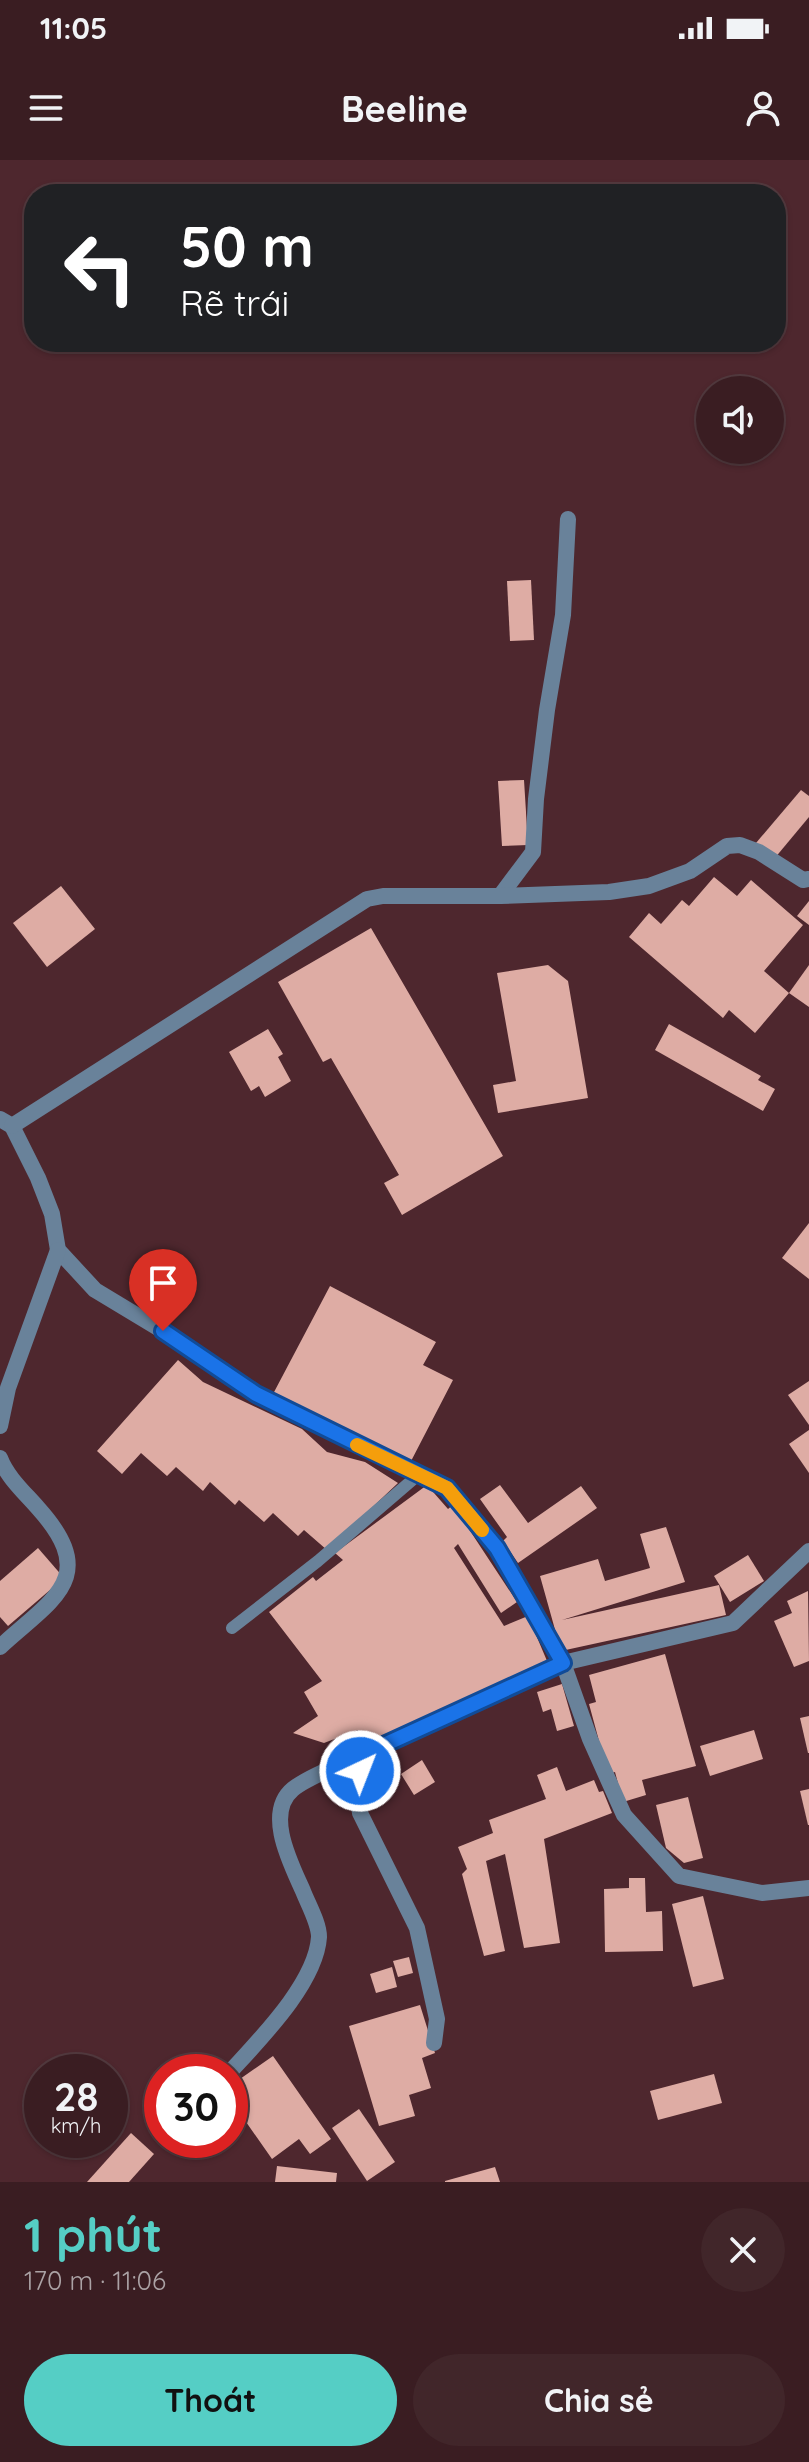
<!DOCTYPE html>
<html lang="vi">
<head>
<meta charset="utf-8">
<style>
	:root { --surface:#3a1d22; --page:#41262a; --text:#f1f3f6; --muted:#aba2a5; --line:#543b40; --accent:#55cec5 }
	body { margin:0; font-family:Quicksand,sans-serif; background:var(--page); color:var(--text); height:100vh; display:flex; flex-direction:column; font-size:30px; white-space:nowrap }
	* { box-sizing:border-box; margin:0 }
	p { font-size:26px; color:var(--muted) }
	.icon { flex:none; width:44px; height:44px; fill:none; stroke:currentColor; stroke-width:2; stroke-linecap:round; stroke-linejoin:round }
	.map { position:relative; height:2022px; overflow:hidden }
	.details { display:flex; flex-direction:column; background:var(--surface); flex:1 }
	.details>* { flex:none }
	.top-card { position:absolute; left:24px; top:24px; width:762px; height:168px; border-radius:32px; box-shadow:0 2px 6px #0004,0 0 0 2px var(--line); background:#202124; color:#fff; overflow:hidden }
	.fabs { position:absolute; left:696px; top:216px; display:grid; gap:16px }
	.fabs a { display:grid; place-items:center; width:88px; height:88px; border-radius:50%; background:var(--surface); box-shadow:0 2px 6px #0004,0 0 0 2px var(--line); font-size:40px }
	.speed { position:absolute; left:24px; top:1894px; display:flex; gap:16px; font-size:40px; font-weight:700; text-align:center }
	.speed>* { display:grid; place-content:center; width:104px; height:104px; border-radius:50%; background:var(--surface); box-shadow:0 2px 6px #0004,0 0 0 2px var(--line); line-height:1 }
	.speed small { font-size:20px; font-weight:400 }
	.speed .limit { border:12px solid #d22; background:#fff; color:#111 }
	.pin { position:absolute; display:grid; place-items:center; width:68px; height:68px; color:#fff; margin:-82px -34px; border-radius:50% 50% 50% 0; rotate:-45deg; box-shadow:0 0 8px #0007 }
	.pin .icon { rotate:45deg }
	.me { position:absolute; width:88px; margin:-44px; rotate:43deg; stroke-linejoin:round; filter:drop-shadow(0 0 6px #0008) }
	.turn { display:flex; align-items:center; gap:28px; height:168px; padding:0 24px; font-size:36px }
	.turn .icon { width:104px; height:104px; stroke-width:2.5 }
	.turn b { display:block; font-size:56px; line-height:68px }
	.round { display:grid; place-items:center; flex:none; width:84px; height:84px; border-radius:42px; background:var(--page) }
	.head { display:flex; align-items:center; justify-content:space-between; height:136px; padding:0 24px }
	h1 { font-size:48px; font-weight:700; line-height:60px; color:var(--accent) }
	.button { display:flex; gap:16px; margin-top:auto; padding:16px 24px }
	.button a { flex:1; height:92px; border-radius:48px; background:var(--accent); color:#111; font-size:32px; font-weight:700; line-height:92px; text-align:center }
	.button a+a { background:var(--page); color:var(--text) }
	.status { display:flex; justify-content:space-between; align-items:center; height:56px; padding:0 40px; background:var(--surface); direction:ltr }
	.status svg { height:22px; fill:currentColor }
	header { display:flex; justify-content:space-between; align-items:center; height:104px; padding:0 24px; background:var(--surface); font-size:36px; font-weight:700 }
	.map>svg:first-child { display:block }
</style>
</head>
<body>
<div class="status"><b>11:05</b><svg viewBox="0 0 49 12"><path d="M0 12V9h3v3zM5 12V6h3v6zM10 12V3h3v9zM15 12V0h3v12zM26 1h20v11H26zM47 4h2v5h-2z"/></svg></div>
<header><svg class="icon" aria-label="menu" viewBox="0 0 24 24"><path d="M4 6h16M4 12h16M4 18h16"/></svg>Beeline<svg class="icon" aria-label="person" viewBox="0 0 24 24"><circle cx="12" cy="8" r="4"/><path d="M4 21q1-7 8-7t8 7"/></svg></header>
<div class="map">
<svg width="809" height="2022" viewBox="0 0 809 2022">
	<rect width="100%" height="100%" fill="#4e272e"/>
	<g fill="#deaca4">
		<polygon points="531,420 534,480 510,481 507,421"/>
		<polygon points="524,620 528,685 502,686 498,621"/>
		<polygon points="801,630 809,636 809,657 774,699 756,683"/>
		<polygon points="714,717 737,736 751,720 803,765 764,811 789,833 755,873 729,850 723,858 629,777 649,753 661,764 682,740 689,746"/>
		<polygon points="61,726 95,769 47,807 13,763"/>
		<polygon points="809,741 809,765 797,756"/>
		<polygon points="371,768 503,996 402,1055 384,1023 399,1015 331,898 323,902 278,822"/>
		<polygon points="548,805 568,821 588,938 498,953 493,925 516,921 497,813"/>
		<polygon points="809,805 809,847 789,833"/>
		<polygon points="669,864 761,916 758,920 775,929 763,951 655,890"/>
		<polygon points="268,869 283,894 278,897 291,921 265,937 259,926 251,931 229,892"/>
		<polygon points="809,1063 809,1119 782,1098"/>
		<polygon points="330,1126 436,1182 423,1205 453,1220 409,1305 273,1234"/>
		<polygon points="178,1200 203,1222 302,1269 327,1292 365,1302 398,1323 327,1390 304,1370 298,1376 273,1353 264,1362 239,1340 235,1345 210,1322 203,1331 176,1307 167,1316 141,1293 122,1314 97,1291"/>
		<polygon points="809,1221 809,1265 788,1235"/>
		<polygon points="809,1270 809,1313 789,1284"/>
		<polygon points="427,1325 448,1349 453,1345 517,1442 501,1453 458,1384 454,1388 504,1466 528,1456 550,1508 365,1585 358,1570 324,1583 293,1573 318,1556 304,1532 322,1521 269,1452 313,1417 316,1421 343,1400 335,1393"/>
		<polygon points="500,1325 528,1363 581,1326 597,1348 518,1403 503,1381 507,1377 480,1339"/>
		<polygon points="666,1367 685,1422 562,1460 719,1425 726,1455 561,1491 540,1416 598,1399 605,1421 650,1408 640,1374"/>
		<polygon points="38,1388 64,1418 8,1466 0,1457 0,1421"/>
		<polygon points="748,1395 764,1421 730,1442 714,1416"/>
		<polygon points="808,1431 809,1501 794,1507 774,1461 792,1453 787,1441"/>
		<polygon points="665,1494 696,1606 642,1620 646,1635 623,1642 615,1612 608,1614 589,1544 596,1542 589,1515"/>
		<polygon points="562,1524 574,1566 557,1571 551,1549 543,1552 537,1532"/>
		<polygon points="809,1556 809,1593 808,1593 800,1558"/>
		<polygon points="754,1570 763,1599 710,1616 700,1586"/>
		<polygon points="422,1600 435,1622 414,1635 401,1614"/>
		<polygon points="557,1607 566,1631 594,1620 599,1632 603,1631 612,1653 544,1679 560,1783 524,1788 505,1694 486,1701 505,1791 484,1796 462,1714 467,1709 458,1687 493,1673 489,1660 546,1639 537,1615"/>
		<polygon points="809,1629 809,1665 808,1665 800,1631"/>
		<polygon points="688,1637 703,1698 684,1703 666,1688 656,1645"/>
		<polygon points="629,1718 645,1718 646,1752 662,1751 663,1791 605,1792 604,1729 629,1728"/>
		<polygon points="703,1736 724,1819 693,1827 672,1744"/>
		<polygon points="409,1797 413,1813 398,1817 393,1801"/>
		<polygon points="392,1807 397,1827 376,1833 370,1814"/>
		<polygon points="420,1845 435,1893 422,1898 431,1928 409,1935 415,1956 379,1966 349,1866"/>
		<polygon points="273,1896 331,1979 310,1994 299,1979 272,1999 230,1939 230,1926"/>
		<polygon points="714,1914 722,1943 658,1960 650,1931"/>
		<polygon points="359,1949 395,2002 367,2021 332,1968"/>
		<polygon points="131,1973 154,1994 129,2022 87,2022"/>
		<polygon points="277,2006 337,2013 336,2022 275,2022"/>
		<polygon points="495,2007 500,2022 445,2022 445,2021"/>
	</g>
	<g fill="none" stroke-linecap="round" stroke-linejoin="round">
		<polyline stroke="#69829a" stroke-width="12" points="232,1468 318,1401 417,1316"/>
		<g stroke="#69829a" stroke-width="16">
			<polyline points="500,736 533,692 536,639 547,550 563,455 568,359"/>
			<polyline points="0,959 12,966 38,1018 52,1054 58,1090 95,1130 163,1171 256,1234 447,1328 497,1388 563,1503 590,1579 624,1655 679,1716 762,1733 809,1728"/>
			<polyline points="12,966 367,739 383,736 500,736 609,732 649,726 690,711 727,686 740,685 759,692 803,720 809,719"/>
			<polyline points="0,1266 8,1228 58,1090"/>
			<path d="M0,1298C7,1317 25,1333 38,1348C101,1418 52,1439 0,1487"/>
			<polyline points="434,1883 437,1859 417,1768 360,1653 356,1628 364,1594 563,1503 733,1463 809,1391"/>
			<path d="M230,1912C260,1879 316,1823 319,1777C319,1763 308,1744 303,1731C291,1704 264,1653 293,1629C309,1616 345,1603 364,1594"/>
		</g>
	</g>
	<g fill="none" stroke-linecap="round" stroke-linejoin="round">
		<g stroke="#114b97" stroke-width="20">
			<polyline id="route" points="163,1171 256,1234 447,1328 497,1388 563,1503 364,1594 360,1611"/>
		</g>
		<use href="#route" stroke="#1a73e8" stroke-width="14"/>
		<polyline stroke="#f59e0b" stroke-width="14" points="357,1285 447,1328 482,1370"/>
	</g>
</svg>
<div class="fabs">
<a><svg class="icon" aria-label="sound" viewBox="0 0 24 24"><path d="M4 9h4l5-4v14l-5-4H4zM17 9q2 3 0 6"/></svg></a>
</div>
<div class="speed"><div>28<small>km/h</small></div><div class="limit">30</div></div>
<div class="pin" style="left:163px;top:1171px;background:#d93025"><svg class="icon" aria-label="arrive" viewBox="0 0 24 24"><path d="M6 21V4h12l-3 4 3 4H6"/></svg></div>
<svg class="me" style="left:360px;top:1611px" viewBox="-20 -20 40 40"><circle r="17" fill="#1a73e8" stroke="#fff" stroke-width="3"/><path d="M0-11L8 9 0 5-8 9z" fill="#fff"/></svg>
<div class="top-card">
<div class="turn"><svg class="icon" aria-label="left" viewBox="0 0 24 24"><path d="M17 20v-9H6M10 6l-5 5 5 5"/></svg><div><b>50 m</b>Rẽ trái</div></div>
</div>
</div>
<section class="details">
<div class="head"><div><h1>1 phút</h1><p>170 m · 11:06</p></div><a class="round"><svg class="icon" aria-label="close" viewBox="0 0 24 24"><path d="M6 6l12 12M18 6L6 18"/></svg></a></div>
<div class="button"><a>Thoát</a><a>Chia sẻ</a></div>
</section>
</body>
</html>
